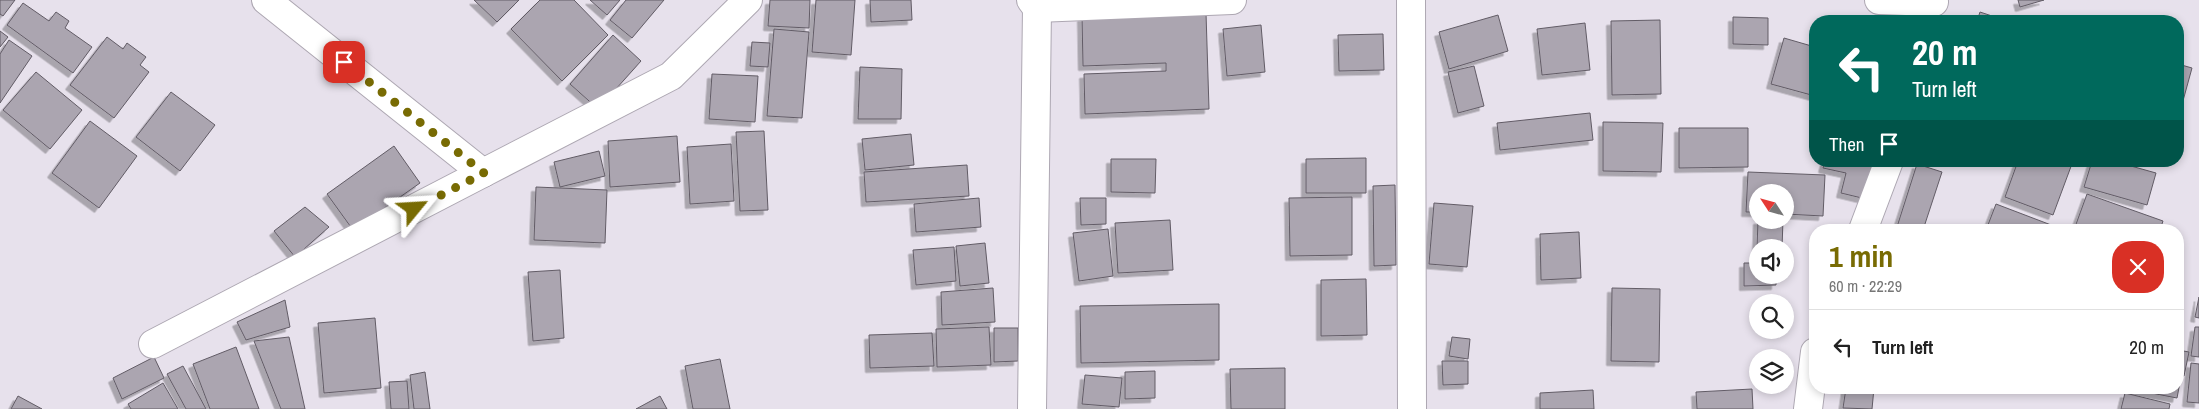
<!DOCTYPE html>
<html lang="en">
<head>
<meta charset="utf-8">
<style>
	:root { --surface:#fff; --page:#f2f2f2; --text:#222; --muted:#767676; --line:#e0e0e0; --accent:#786b03 }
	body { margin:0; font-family:"Archivo Narrow",sans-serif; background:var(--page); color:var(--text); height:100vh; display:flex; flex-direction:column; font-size:19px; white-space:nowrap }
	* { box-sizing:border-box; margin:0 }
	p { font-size:16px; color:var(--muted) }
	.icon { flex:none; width:28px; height:28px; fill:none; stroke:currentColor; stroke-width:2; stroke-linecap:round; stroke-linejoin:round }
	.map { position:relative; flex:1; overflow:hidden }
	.sheet { position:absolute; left:1809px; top:224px; width:375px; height:170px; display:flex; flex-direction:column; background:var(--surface); border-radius:20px; box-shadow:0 2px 8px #0003 }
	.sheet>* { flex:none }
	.top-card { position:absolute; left:1809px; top:15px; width:375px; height:152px; border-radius:20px; box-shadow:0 2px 8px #0003; background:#00695c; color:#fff; overflow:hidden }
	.needle { width:32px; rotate:306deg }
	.tools { position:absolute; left:1749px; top:184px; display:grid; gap:10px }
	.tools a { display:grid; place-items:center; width:45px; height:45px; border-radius:50%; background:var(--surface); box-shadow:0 2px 8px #0003; font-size:25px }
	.pin { position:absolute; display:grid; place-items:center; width:42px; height:42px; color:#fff; margin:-21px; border-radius:10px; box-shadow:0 2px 8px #0006 }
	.me { position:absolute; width:55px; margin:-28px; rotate:63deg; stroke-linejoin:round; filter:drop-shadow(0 0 4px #0008) }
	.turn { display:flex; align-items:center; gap:18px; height:105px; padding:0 20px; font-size:22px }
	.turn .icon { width:65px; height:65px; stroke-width:2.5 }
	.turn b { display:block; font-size:35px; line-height:42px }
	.then { display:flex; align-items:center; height:48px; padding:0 20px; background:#0003; gap:10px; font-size:19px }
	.round { display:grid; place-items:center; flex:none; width:52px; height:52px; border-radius:20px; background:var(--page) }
	.overview { display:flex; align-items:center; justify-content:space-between; height:85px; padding:0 20px }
	h1 { font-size:30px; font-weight:700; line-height:38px; color:var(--accent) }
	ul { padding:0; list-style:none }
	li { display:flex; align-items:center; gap:15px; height:75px; padding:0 20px; border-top:1px solid var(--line) }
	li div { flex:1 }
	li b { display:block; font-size:19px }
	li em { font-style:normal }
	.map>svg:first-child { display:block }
</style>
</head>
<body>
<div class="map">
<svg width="2199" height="409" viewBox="0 0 2199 409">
	<defs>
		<filter id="shadow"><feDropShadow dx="-4.5" dy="4.5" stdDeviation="0" flood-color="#0004"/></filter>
	</defs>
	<rect width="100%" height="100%" fill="#e7e1ec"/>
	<g fill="#aba5b0" stroke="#625c66" filter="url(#shadow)">
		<polygon points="0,0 15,0 3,16 0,14"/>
		<polygon points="474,0 519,0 497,22"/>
		<polygon points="540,0 574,0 608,35 562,81 511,29"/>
		<polygon points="590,0 620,0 607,15"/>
		<polygon points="626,0 664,0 632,38 610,20"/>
		<polygon points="770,0 810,0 809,28 768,26"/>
		<polygon points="816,0 855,0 851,55 812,52"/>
		<polygon points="870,0 911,0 912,20 871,22"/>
		<polygon points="2018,0 2044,0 2020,7"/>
		<polygon points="23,3 49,21 56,12 69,21 65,28 92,47 73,73 7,25"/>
		<polygon points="1980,12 1995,17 1994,21 1977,21"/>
		<polygon points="1206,13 1209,109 1085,114 1084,74 1166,71 1166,63 1083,66 1082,17"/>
		<polygon points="1498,15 1508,51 1449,69 1439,32"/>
		<polygon points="1733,17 1768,18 1768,45 1733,44"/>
		<polygon points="1660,20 1661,94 1612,95 1611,21"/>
		<polygon points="1585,23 1590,70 1542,75 1537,29"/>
		<polygon points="1261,25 1265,72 1227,76 1223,29"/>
		<polygon points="774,29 809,32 802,118 767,116"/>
		<polygon points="0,31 8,37 0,47"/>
		<polygon points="1383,34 1384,70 1339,71 1338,35"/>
		<polygon points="613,35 641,61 598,109 570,84"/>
		<polygon points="107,37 123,49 127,43 146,57 140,65 149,72 114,118 70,85"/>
		<polygon points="1784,38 1815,47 1815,96 1771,84"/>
		<polygon points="9,40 32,56 0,103 0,54"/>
		<polygon points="752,42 770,43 768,67 750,66"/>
		<polygon points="2178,64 2192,68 2181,108 2178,107"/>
		<polygon points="1474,66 1484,106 1458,113 1448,72"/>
		<polygon points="860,67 902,69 901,119 858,119"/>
		<polygon points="36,72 82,110 50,149 3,110"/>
		<polygon points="712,74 758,76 755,122 709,119"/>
		<polygon points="171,92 215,125 180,171 136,137"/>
		<polygon points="1590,113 1593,140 1500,150 1497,123"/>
		<polygon points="90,121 137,156 99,208 52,173"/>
		<polygon points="1603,122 1663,123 1661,172 1603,171"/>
		<polygon points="1679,128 1748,128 1748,167 1679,168"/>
		<polygon points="764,131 768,210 740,211 736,132"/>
		<polygon points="911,134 914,165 865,170 862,139"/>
		<polygon points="677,136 680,182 610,187 608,141"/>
		<polygon points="731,144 734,201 690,204 687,147"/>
		<polygon points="394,146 420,183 353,230 327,194"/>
		<polygon points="599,151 605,176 560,187 554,162"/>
		<polygon points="1366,158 1366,193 1306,193 1306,159"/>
		<polygon points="1111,159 1156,159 1155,193 1111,192"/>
		<polygon points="1825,161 1875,161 1866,199 1841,193 1846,173 1823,168"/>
		<polygon points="2018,161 2073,161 2053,215 2005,197"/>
		<polygon points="2092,161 2113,161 2156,173 2147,205 2084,187"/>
		<polygon points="1917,164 1942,172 1923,230 1896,230"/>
		<polygon points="967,165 969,196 866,202 864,172"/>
		<polygon points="1748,172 1825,175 1823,216 1785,214 1785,192 1758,192 1758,212 1746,212"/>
		<polygon points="1395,185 1396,265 1374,266 1373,186"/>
		<polygon points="536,187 607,190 605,243 534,240"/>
		<polygon points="2087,194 2163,221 2160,230 2083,230 2075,227"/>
		<polygon points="1352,197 1352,255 1290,256 1289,198"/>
		<polygon points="979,198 981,227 916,232 914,204"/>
		<polygon points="1080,198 1106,198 1106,224 1081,225"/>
		<polygon points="1434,203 1473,206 1467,267 1429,264"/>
		<polygon points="1996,204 2059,228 2058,230 1986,230"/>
		<polygon points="305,207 329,227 295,257 274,231"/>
		<polygon points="1170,220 1173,270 1118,273 1115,223"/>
		<polygon points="1758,220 1783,220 1782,248 1757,248"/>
		<polygon points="1108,229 1113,276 1079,281 1073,233"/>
		<polygon points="1579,232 1581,278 1541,280 1540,234"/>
		<polygon points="985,243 989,283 960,286 956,246"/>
		<polygon points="954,247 956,281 916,285 913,250"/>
		<polygon points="1744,263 1758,263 1758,275 1776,275 1776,285 1744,286"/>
		<polygon points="560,270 564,338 533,341 528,272"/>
		<polygon points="1366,279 1367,335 1321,336 1321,280"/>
		<polygon points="993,288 995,322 942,325 941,292"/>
		<polygon points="1612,288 1660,289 1659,362 1611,361"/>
		<polygon points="2199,297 2199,318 2195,317"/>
		<polygon points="285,300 290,327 246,340 237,322"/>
		<polygon points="1219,304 1219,360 1081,363 1080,306"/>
		<polygon points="375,318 381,388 324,393 318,323"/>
		<polygon points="989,327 991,365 937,367 936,329"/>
		<polygon points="2195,327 2199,327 2199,357 2191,356"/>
		<polygon points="994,328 1018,328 1018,361 994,362"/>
		<polygon points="932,333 934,366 870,368 869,335"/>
		<polygon points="289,337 305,409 281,409 254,341"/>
		<polygon points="1452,337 1470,339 1468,359 1449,356"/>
		<polygon points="236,347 259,409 210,409 193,364"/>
		<polygon points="2178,350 2189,352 2184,376 2178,375"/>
		<polygon points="154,357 164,378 122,399 113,378"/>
		<polygon points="720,359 730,409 693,409 685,366"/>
		<polygon points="1442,361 1468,361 1468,384 1443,385"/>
		<polygon points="2191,363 2199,364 2199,403 2187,402"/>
		<polygon points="183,366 206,409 186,409 167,374"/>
		<polygon points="1285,368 1285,409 1231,409 1230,369"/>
		<polygon points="1155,371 1155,398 1125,399 1125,372"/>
		<polygon points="425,372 430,409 414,409 410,375"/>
		<polygon points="1085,375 1122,378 1119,407 1082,404"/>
		<polygon points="2178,377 2181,377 2177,398 2125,388 2178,388"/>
		<polygon points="407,381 409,409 391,409 389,382"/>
		<polygon points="163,383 178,409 131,409 128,404"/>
		<polygon points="1846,388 1874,388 1872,409 1843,408"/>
		<polygon points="1752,389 1753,409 1697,409 1696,392"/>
		<polygon points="1593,390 1594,409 1540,409 1540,393"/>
		<polygon points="2125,393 2170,404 2169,409 2121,409"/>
		<polygon points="18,396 42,409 11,409"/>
		<polygon points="660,396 667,409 636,409"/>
	</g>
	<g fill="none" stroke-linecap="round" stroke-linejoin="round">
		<g stroke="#ada7b2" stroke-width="30">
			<g id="minor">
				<polyline points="266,0 483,173 671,76 748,0"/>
				<polyline points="1031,0 1037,8 1232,0"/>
				<polyline points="1411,0 1412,409"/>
				<polyline points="1879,0 1934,2"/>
				<polyline points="1863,230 1889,161"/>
				<polyline points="153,344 483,173"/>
				<polyline points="1032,409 1037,8"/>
				<polyline points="1808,409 1815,352"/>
			</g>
		</g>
		<use href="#minor" stroke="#fff" stroke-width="28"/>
	</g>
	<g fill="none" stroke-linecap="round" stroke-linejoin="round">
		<polyline stroke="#786b03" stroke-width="9" stroke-dasharray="0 16.2" points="344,62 484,173 414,209"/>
	</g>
</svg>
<div class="tools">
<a><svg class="needle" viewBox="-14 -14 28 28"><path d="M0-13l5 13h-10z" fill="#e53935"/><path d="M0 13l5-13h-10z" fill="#767676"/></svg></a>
<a><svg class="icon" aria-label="sound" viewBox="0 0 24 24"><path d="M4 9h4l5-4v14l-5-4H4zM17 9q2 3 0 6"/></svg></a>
<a><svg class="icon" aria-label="search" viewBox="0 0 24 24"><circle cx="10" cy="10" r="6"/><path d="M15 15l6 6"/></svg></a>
<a><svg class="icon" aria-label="layers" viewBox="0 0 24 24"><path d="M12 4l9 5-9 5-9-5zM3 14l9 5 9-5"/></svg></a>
</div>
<div class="pin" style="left:344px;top:62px;background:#d93025"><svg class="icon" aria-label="arrive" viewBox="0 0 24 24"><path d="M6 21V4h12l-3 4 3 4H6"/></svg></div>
<svg class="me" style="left:414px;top:209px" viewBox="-20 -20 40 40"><path d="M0-17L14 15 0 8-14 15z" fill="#786b03" stroke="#fff" stroke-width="4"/></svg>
<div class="top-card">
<div class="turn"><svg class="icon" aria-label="left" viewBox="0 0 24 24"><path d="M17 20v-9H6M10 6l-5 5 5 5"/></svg><div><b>20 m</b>Turn left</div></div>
<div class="then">Then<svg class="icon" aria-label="arrive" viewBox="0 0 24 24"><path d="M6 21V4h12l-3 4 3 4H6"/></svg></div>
</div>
<section class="sheet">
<div class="overview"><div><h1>1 min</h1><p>60 m · 22:29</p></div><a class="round" style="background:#d93025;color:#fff"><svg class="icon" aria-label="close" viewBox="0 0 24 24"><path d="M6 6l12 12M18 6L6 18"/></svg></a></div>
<ul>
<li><svg class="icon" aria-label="left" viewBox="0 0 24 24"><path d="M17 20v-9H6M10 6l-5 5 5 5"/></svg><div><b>Turn left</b></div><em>20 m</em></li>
</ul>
</section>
</div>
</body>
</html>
